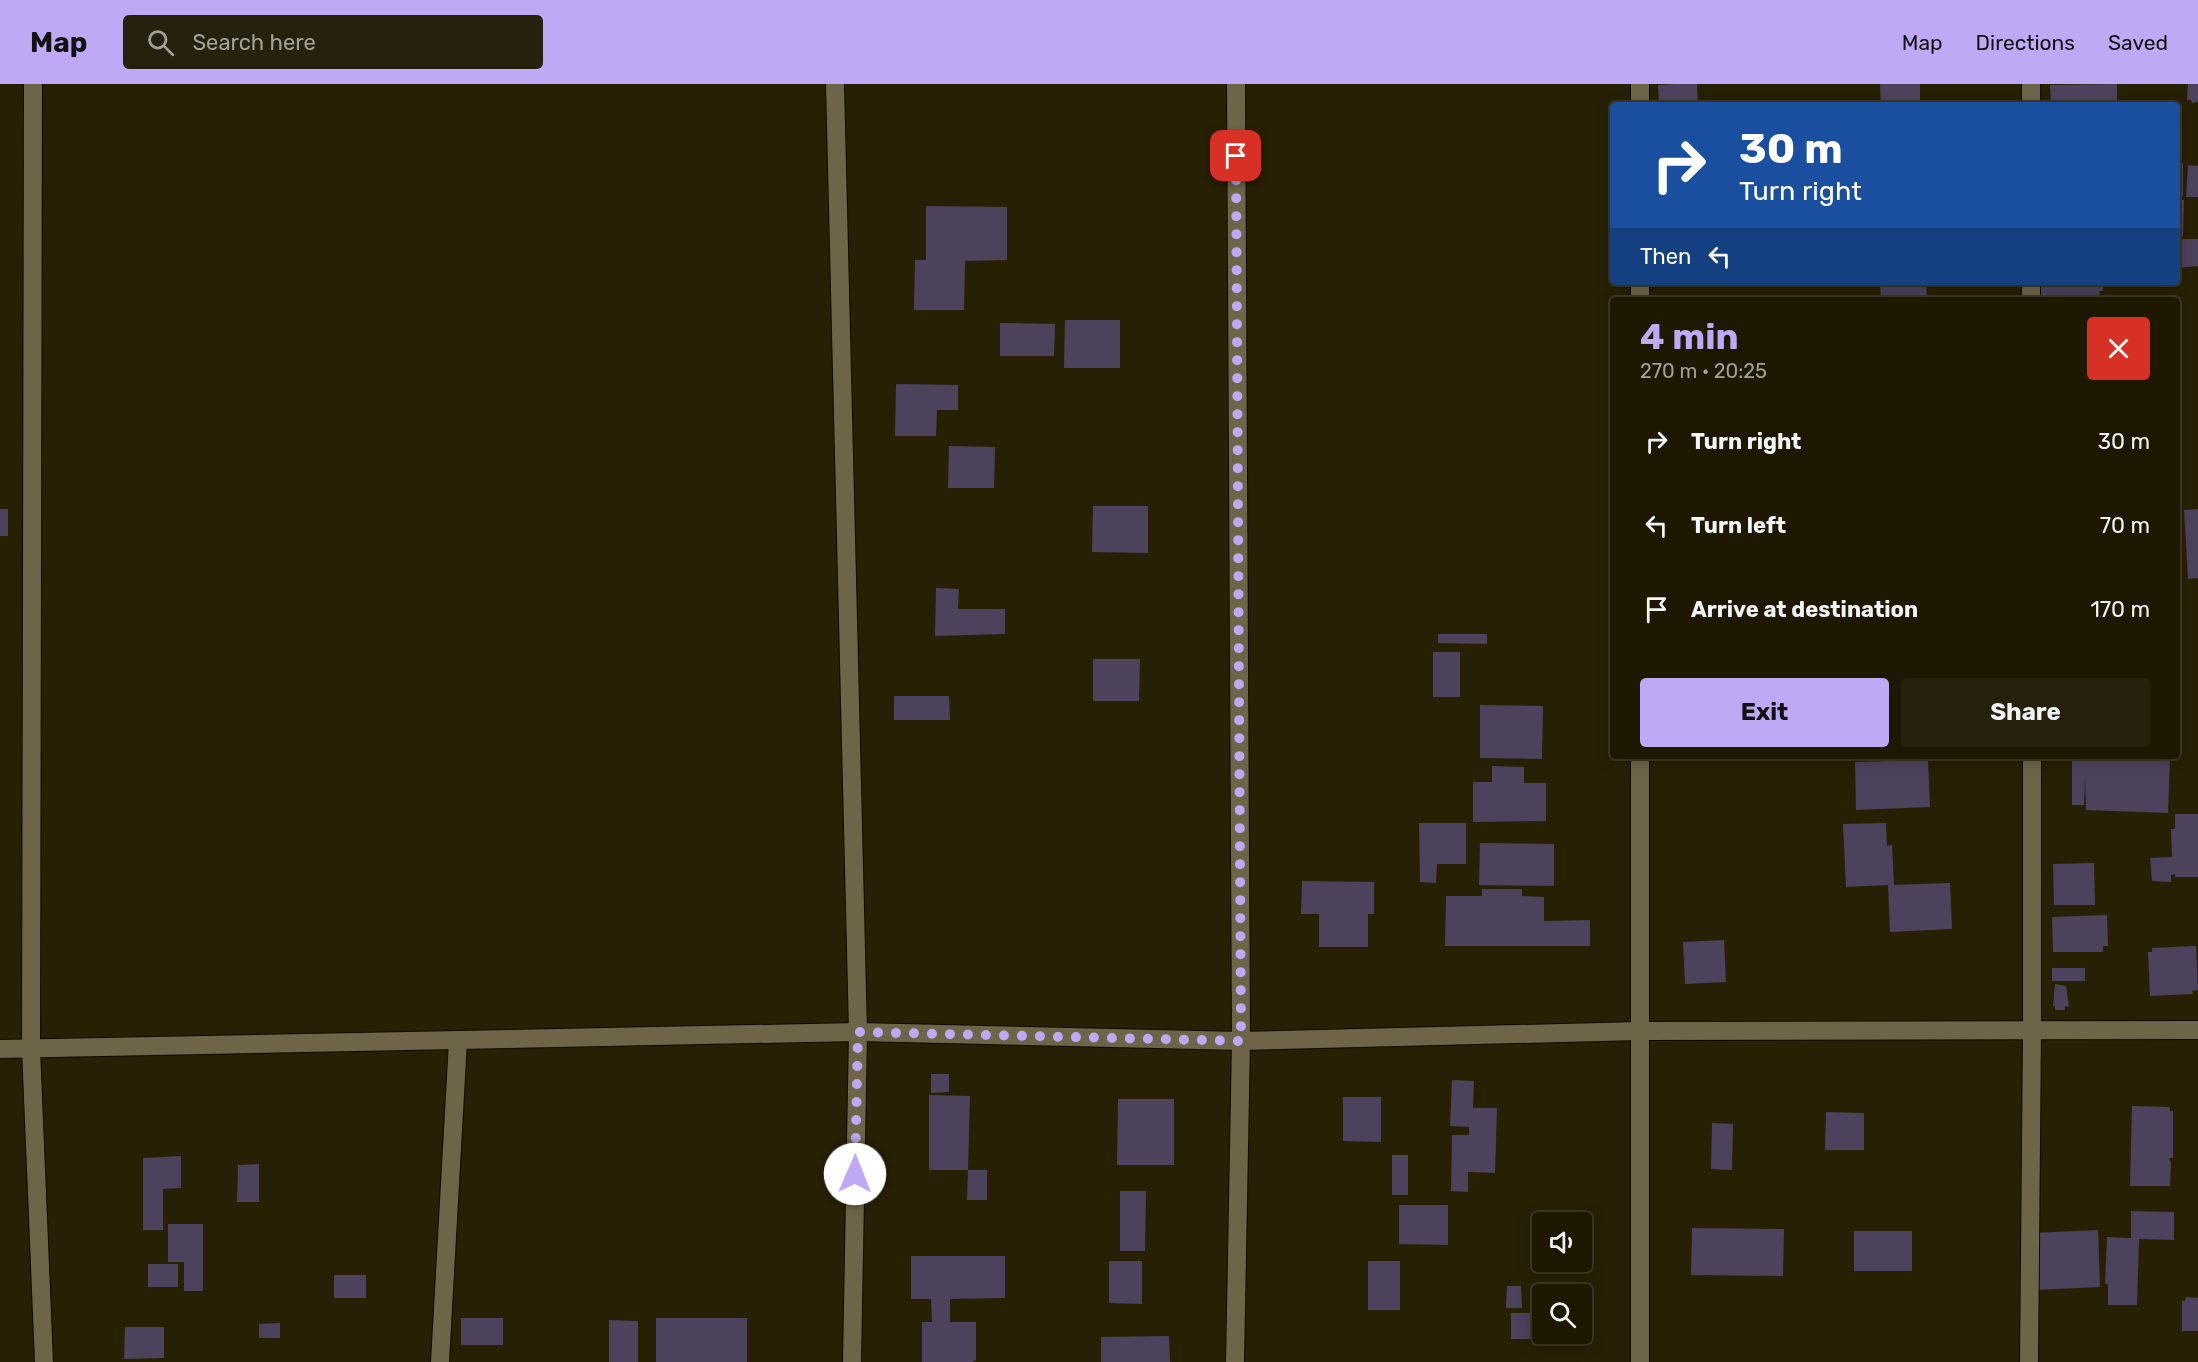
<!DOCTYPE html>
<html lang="en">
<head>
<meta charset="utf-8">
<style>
	:root { --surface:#1e1803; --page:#26210d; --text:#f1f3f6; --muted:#a1a09a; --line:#3c3725; --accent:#bfa9f4 }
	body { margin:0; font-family:Rubik,sans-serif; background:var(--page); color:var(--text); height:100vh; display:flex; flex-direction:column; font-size:22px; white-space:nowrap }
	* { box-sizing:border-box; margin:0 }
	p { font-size:20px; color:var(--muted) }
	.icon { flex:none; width:33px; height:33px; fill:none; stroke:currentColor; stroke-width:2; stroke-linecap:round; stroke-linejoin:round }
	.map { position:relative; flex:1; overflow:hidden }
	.panel { position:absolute; left:1610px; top:213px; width:570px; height:462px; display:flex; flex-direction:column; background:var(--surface); border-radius:6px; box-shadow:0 3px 15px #0003,0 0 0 2px var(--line) }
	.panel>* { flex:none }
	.guide { position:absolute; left:1610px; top:18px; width:570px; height:183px; border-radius:6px; box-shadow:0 3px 15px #0003,0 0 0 2px var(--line); background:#1a4fa0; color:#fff; overflow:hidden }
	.buttons { position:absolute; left:1532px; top:1128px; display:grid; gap:12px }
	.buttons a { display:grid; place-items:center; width:60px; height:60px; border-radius:6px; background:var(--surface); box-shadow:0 3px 15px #0003,0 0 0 2px var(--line); font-size:30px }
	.pin { position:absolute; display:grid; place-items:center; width:51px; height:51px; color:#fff; margin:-26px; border-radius:12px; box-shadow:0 3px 9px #0006 }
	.me { position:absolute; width:66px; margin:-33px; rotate:1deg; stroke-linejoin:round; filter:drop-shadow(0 0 4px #0008) }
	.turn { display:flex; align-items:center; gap:21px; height:126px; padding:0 30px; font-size:27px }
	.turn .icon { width:78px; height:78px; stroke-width:2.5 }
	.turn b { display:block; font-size:42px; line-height:51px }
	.then { display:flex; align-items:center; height:57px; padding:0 30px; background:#0003; gap:12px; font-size:22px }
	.round { display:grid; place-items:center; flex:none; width:63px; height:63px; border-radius:6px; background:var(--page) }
	.summary { display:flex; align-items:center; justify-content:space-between; height:102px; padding:0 30px }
	h1 { font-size:36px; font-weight:700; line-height:45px; color:var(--accent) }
	.action { display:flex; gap:12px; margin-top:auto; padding:12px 30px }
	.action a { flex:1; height:69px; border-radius:6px; background:var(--accent); color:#111; font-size:24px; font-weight:700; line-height:69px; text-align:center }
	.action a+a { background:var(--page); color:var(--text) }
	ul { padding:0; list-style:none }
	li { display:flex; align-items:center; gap:18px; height:84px; padding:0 30px }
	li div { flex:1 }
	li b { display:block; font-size:22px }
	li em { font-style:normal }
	header { display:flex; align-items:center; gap:36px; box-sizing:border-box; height:84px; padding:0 30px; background:var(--accent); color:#111 }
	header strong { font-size:28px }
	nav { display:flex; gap:33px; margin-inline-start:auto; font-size:21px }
	.search { width:420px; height:54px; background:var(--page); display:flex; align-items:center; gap:15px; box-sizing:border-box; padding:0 21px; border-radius:6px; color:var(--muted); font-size:22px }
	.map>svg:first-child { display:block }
</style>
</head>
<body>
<header>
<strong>Map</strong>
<div class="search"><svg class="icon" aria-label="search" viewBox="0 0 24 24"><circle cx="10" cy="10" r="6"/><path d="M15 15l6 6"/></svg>Search here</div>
<nav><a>Map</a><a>Directions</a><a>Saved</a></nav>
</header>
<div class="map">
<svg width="2198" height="1278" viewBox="0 0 2198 1278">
	<rect width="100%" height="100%" fill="#282004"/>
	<g fill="#4c425c">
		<polygon points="1676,0 1697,0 1698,21 1659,21 1658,1"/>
		<polygon points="1880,0 1920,0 1920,21 1881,21"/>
		<polygon points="2117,0 2117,21 2051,21 2050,1"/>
		<polygon points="2188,0 2198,0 2198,18 2192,19 2191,16 2187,16"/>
		<rect x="2176" y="79" width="7" height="33"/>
		<polygon points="2188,81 2198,82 2198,113 2186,113"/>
		<polygon points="2176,115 2184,116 2183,152 2176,153"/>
		<polygon points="926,122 1007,123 1007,176 965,177 964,226 914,226 915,176 926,176"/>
		<polygon points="2176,155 2198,155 2198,182 2176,184"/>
		<polygon points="1880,198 1926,198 1927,216 1881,216"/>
		<polygon points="2038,198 2103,198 2103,207 2099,207 2100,212 2103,212 2103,216 2047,216 2047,212 2039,212"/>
		<polygon points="1065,236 1120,236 1120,284 1064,284"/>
		<polygon points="1000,239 1055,240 1054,272 1000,272"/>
		<polygon points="896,300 958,301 958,326 937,326 936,352 895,352"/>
		<polygon points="949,362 995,363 994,404 948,404"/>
		<polygon points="1093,422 1148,422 1148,469 1092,468"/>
		<rect x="0" y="425" width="8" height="27"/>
		<polygon points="2198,425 2198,494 2188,495 2184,426"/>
		<polygon points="936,504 959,505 958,525 1005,525 1005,550 935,552"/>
		<polygon points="1438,550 1487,550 1487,560 1438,559"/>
		<rect x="1433" y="568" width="27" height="45"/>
		<polygon points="1093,575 1140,575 1139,617 1093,617"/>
		<polygon points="894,612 949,612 950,636 894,636"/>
		<polygon points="1480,621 1543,622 1542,675 1480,674"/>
		<polygon points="1891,672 1947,672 1947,674 1928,675 1930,723 1856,726 1855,678 1891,677"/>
		<polygon points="2113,672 2166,672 2167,675 2170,676 2168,729 2086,726 2085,692 2084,721 2072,721 2072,674"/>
		<polygon points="1492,682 1524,683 1524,699 1546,699 1546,737 1473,738 1473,698 1492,698"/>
		<polygon points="2175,730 2198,730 2198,793 2175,793 2175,790 2171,791 2171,798 2152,797 2150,774 2172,773 2171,745 2175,745"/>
		<polygon points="1419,739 1466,739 1466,780 1437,780 1436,799 1420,798"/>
		<polygon points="1886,739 1887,762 1892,761 1894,801 1950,799 1952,845 1890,848 1888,801 1846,803 1843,740"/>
		<polygon points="1480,759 1554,760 1554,802 1479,801"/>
		<polygon points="2094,779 2095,821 2054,821 2053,780"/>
		<polygon points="1302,797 1374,798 1374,830 1368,830 1368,863 1319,863 1319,830 1301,830"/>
		<polygon points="1482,805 1522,805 1522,812 1544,813 1544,837 1590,836 1590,862 1445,862 1446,812 1482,812"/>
		<polygon points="2107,831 2108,862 2103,862 2103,868 2053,868 2052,833"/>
		<polygon points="1724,856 1726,898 1685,900 1683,858"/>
		<polygon points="2196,862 2198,906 2192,907 2193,910 2150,912 2148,868 2152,868 2152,864"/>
		<rect x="2052" y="884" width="33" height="13"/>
		<polygon points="2055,900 2066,902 2069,923 2065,922 2065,926 2055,926 2055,922 2053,922"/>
		<polygon points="931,990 949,990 949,1008 931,1009"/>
		<polygon points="1452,996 1474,997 1473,1024 1497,1024 1495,1089 1468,1088 1468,1108 1451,1107 1452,1051 1469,1051 1469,1043 1450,1042"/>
		<polygon points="929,1011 970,1012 968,1086 929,1086"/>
		<polygon points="1343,1013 1381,1013 1381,1058 1343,1057"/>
		<polygon points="1118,1015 1174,1015 1174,1081 1117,1081"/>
		<polygon points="2132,1022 2170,1023 2170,1027 2173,1027 2173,1074 2169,1074 2171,1079 2170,1102 2130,1102"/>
		<polygon points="1826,1028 1864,1029 1864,1066 1825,1066"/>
		<polygon points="1712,1039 1733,1040 1732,1086 1711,1085"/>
		<rect x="1392" y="1071" width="16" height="40"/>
		<polygon points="181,1072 181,1104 163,1105 163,1146 143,1146 143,1074"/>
		<polygon points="259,1080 259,1118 237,1118 238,1081"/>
		<polygon points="968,1086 987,1086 987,1116 967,1116"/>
		<polygon points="1120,1107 1146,1107 1145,1167 1120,1167"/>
		<polygon points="1399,1121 1448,1121 1448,1161 1399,1160"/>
		<polygon points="2131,1127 2174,1128 2174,1156 2139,1155 2137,1221 2108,1221 2108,1200 2105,1200 2107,1153 2131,1154"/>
		<polygon points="168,1140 203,1140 203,1207 184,1207 184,1178 168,1178"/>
		<polygon points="1692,1144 1784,1145 1783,1192 1691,1191"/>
		<polygon points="2098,1146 2100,1203 2034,1206 2032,1149"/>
		<rect x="1854" y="1147" width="58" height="40"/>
		<polygon points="911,1172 1005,1172 1005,1214 950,1215 950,1238 976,1238 976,1276 972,1278 922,1278 922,1238 932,1238 931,1215 911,1215"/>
		<polygon points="1109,1177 1142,1177 1142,1220 1109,1219"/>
		<rect x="1368" y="1177" width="32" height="49"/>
		<rect x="148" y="1180" width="30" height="23"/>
		<rect x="334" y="1191" width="32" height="23"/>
		<polygon points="1507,1202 1521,1202 1522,1224 1506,1224"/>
		<polygon points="2186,1213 2198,1214 2198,1247 2182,1247 2182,1217 2185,1217"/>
		<polygon points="1511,1229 1542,1229 1542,1250 1545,1250 1545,1255 1511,1255"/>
		<rect x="461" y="1234" width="42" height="27"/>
		<rect x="656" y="1234" width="91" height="44"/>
		<polygon points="609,1236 638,1237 638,1278 609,1278"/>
		<polygon points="280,1239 280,1254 259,1254 259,1240"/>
		<polygon points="125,1243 164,1243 164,1274 124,1275"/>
		<polygon points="1169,1252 1170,1278 1101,1278 1101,1253"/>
	</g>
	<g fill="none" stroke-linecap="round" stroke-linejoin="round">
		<g stroke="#100900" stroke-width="20">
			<g id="minor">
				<polyline points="33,0 31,965 44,1278"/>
				<polyline points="835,0 858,948 852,1278"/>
				<polyline points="1640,0 1640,21"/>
				<polyline points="2031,0 2031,21"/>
				<polyline points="1640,198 1640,216"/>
				<polyline points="2031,198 2031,216"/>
				<polyline points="1640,672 1640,1278"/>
				<polyline points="0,965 858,948 1241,957 1640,947 2198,946"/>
				<polyline points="440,1278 458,957"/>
				<polyline points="1235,1278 1241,957 1236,0"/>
				<polyline points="2029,1278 2032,947 2032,672"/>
			</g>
		</g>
		<use href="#minor" stroke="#6e6548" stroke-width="18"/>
	</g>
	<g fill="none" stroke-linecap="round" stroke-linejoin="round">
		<polyline stroke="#bfa9f4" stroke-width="10" stroke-dasharray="0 18" points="855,1090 858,948 1241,957 1236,72"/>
	</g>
</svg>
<div class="buttons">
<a><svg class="icon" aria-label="sound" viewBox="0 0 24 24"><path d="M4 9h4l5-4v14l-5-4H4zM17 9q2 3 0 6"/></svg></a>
<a><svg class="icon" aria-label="search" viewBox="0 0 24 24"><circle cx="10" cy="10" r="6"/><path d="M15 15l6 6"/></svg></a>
</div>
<div class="pin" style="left:1236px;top:72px;background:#d93025"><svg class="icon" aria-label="arrive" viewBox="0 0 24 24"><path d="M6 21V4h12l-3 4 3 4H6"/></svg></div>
<svg class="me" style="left:855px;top:1090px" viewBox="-20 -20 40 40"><circle r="19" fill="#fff"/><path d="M0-13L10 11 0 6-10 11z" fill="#bfa9f4"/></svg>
<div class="guide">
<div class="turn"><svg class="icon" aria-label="right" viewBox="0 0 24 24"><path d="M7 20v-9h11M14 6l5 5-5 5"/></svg><div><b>30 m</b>Turn right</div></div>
<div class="then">Then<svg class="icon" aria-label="left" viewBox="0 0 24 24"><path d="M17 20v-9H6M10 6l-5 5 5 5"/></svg></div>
</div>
<section class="panel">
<div class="summary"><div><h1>4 min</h1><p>270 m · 20:25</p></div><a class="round" style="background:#d93025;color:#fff"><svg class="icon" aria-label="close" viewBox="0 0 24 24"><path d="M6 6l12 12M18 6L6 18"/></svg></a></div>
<ul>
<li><svg class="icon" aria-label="right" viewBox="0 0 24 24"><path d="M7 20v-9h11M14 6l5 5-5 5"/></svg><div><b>Turn right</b></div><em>30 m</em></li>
<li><svg class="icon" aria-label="left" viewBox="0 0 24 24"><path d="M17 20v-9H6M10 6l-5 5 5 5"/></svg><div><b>Turn left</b></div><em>70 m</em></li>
<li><svg class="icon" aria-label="arrive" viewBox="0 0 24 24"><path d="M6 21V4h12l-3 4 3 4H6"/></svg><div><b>Arrive at destination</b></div><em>170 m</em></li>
</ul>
<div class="action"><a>Exit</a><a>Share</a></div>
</section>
</div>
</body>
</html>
